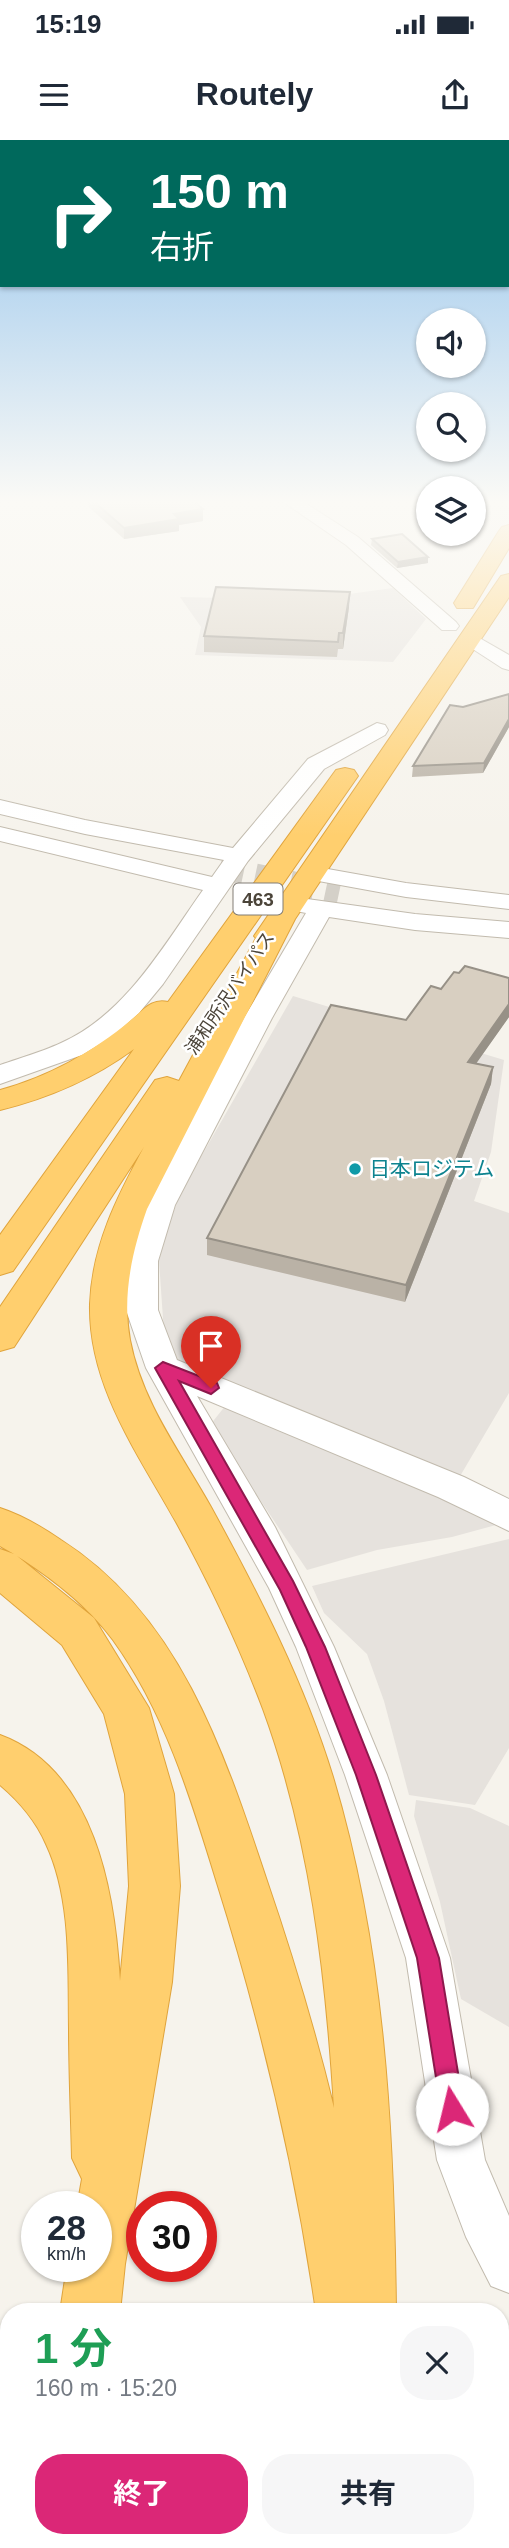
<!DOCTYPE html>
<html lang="ja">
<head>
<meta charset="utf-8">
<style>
	:root { --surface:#fff; --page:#f6f6f7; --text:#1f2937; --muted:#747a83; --accent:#db2777 }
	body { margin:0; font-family:Helvetica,"Noto Sans JP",sans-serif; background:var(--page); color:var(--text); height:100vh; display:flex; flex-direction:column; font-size:26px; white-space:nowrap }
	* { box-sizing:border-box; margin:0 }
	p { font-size:23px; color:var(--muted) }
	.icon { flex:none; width:38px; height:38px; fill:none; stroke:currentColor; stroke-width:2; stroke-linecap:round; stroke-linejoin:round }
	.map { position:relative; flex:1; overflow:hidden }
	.sheet { position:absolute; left:0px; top:2163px; width:509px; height:245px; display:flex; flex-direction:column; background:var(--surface); border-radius:28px 28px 0 0; box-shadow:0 2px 5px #0004 }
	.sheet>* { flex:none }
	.banner { position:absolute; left:0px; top:0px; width:509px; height:147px; box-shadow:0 2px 5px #0004; background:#00695c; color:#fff; overflow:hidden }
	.fabs { position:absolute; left:416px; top:168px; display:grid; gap:14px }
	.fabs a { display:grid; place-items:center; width:70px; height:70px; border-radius:50%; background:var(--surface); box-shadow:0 2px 5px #0004; font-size:35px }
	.speed { position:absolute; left:21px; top:2051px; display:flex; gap:14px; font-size:35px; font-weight:700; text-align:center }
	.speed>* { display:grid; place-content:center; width:91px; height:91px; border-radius:50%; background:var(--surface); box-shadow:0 2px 5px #0004; line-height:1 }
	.speed small { font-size:18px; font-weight:400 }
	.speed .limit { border:10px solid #d22; background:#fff; color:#111 }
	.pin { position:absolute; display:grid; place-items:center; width:60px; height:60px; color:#fff; margin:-72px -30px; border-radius:50% 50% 50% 0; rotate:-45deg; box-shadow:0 0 7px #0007 }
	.pin .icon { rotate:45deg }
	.me { position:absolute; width:77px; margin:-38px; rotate:351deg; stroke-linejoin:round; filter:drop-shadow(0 0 5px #0008) }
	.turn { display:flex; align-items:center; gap:24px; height:147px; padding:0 35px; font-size:32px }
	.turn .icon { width:91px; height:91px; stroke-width:2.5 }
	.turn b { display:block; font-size:49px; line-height:60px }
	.round { display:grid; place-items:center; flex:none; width:74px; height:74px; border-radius:28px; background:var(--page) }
	.head { display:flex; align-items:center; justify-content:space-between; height:119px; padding:0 35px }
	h1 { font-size:42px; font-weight:700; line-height:52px; color:#1e9e55 }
	.primary-button { display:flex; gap:14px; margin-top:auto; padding:14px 35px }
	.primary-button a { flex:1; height:80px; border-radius:28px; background:var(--accent); color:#fff; font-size:28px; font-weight:700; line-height:80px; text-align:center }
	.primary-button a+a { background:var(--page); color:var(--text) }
	.status { display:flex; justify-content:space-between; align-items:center; height:49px; padding:0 35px; background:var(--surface); direction:ltr }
	.status svg { height:19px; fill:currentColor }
	header { display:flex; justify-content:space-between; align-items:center; height:91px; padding:0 35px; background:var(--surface); font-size:32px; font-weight:700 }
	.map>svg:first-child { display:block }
</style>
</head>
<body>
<div class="status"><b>15:19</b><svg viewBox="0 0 49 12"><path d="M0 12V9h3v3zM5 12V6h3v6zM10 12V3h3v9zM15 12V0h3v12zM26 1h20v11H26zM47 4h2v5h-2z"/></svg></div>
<header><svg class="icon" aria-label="menu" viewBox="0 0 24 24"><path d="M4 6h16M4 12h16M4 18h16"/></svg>Routely<svg class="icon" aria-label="share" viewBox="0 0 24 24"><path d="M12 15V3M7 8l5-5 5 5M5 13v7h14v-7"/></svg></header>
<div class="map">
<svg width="509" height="2408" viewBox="0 0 509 2408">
	<rect width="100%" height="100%" fill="#f6f3ec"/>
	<g fill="#e6e2dd">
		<polygon points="393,448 426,479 393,522 195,515 201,487 180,457 305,460"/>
		<polygon points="293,856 504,920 491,1012 474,1061 509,1073 509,1253 456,1343 180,1227 164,1193 159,1121 164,1096 182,1050"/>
		<polygon points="226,1265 422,1345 496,1385 452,1397 377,1410 307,1430 210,1285"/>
		<polygon points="509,1399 509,1608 475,1665 409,1655 384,1561 367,1514 324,1473 312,1446"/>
		<polygon points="416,1660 470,1668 509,1686 509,1887 461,1859 440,1762 414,1676"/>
	</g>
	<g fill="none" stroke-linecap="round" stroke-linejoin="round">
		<polyline stroke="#d4d0c8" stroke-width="24" stroke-dasharray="24 12" stroke-linecap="butt" points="220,728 339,753"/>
		<g stroke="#c2bbae" stroke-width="2">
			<g id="minor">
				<polygon points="279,359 299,359 358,397 456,482 459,486 456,490 442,490 346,405"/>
				<polygon points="469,492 509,515 509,530 502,528 462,502 459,498 462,494"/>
				<path d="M377,583L385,585L388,590L385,595L324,629L248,721L163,844L139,873L113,896L82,915L0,944V925C20,918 42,912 61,903C126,874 164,805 203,750L0,701V687L212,737L224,720L85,694L0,674V660L85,680L233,708L308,619Z"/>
				<polygon points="311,726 406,743 509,755 509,769 406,757 302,738 299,733 302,728"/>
				<polygon points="300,758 415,774 509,782 509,798 415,790 329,777 272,878 175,1065 158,1121 158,1170 177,1220 464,1337 509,1359 509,1391 438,1357 197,1256 275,1387 334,1507 387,1635 450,1818 485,2020 509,2076 509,2153 491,2146 466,2097 437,2020 406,1818 345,1635 296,1507 269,1448 146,1228 126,1170 126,1121 145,1065 244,878 306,773 291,770 288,765 291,760"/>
			</g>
		</g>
		<g stroke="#e0a43c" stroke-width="2">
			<g id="highway">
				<polygon points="509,385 509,408 473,468 457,468 454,463 499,391 502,387"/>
				<path d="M509,434V457L295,779L147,1069C132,1111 122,1156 130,1200C142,1263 181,1313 211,1367C258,1453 304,1542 333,1637C385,1810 394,1992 396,2172H316C295,2026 261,1883 217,1743C191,1658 165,1572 113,1500C87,1465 53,1439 17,1416L94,1478L149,1568L174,1654L180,1746L172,1842L125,2124L120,2172H60L67,2126H96V2067H77L82,2039L72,2018C71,1975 69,1932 69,1889C68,1830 72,1759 46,1704C36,1681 19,1661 0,1645V1595C95,1630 115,1753 120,1841L129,1746L125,1654L104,1574L62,1505L0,1453V1409L14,1414L0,1406V1368C22,1375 42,1387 61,1400C179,1475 224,1612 266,1738C292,1814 315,1890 334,1968C326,1833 310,1697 263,1569C239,1505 209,1442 176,1382C139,1315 88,1246 90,1164C92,1106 117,1057 144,1007L14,1207L0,1211V1167L155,940L167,937L179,941L256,798L254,796L501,436Z"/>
				<path d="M345,628L354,630L358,636L13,1131L0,1135V1095L134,909C93,939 49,958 0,970V950C48,937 93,912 131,880C143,871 151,858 168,862L336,630Z"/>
				<polygon points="26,2399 90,2399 89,2408 25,2408"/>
				<rect x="331" y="2399" width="64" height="9"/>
			</g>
		</g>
		<use href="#minor" fill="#fff" fill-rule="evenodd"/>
		<use href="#highway" fill="#ffcf6e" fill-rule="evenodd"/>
	</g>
	<g fill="#bab2a6">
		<polygon points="88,359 191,359 203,381 179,385 179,391 124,399 89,367"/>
		<polygon points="372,399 428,417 428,423 397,428 371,405"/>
		<polygon points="349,467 343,509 338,509 337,517 204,512 204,496"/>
		<polygon points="509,554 509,587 483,633 412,637 413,626 463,567"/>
		<polygon points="459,833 509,838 509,877 476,923 493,927 491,944 405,1162 207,1115 207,1098 406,880"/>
	</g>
	<g fill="#979187">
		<polygon points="203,369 203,381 179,385 179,391 124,399 124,388 174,374"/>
		<polygon points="428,417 428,423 397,428 398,422"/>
		<polygon points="350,452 349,467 343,509 343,493"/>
		<polygon points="509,579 509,587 483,633 484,623"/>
		<polygon points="509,864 509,877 466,938 468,922"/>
		<polygon points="493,927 491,944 405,1162 406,1145"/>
	</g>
	<g fill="#d8cfc1" stroke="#979187" stroke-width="2">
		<polygon points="91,359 191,359 203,369 174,374 179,379 124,388"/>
		<polygon points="402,394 428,417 398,422 372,399"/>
		<polygon points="216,447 350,452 343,493 339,493 338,502 204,496"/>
		<polygon points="509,554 509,579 484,623 413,626 450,565 463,567"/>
		<polygon points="465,826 509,838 509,864 468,922 493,927 406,1145 207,1098 331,865 406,880 431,846 441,849 454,832 459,833"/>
	</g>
	<linearGradient id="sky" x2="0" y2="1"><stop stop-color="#8fc1ec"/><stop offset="0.52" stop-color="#fbfaf6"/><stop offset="1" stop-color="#fbfaf6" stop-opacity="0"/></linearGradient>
	<rect width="509" height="696" fill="url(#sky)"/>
	<polygon fill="#db2777" stroke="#8e194d" stroke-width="2" points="163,1222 217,1243 219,1248 211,1254 179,1241 293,1441 325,1507 376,1635 439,1818 464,1969 460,1978 452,1981 444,1978 441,1969 417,1818 356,1635 306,1507 280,1450 155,1228"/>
	<circle fill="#0f9aa8" stroke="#fff" stroke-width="2.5" cx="355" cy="1029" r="7"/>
	<g text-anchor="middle" stroke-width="5" stroke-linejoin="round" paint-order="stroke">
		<g font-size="18" fill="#4b4439" stroke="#fff">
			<text transform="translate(230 853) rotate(-56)" y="6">浦和所沢バイパス</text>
		</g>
		<rect fill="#fff" stroke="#817c74" stroke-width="2" x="233.5" y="743.5" width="49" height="31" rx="5"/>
		<g font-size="19" font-weight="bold" fill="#4b4439">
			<text x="258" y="766">463</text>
		</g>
		<g font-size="21" fill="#0d838f" stroke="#fff" text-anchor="start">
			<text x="369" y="1036">日本ロジテム</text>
		</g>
	</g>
</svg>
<div class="fabs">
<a><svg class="icon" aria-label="sound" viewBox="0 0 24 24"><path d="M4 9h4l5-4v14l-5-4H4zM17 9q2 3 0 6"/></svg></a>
<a><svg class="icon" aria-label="search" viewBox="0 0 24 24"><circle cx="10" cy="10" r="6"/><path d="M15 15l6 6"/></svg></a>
<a><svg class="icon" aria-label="layers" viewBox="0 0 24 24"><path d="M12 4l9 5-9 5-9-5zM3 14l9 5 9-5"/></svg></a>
</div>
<div class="speed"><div>28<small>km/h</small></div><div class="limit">30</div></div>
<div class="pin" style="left:211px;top:1248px;background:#d93025"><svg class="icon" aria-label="arrive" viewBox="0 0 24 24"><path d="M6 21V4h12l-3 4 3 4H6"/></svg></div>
<svg class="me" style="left:452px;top:1969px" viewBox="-20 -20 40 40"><circle r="19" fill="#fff"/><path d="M0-13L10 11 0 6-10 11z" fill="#db2777"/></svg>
<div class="banner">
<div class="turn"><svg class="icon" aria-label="right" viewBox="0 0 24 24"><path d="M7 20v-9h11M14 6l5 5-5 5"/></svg><div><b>150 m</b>右折</div></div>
</div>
<section class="sheet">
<div class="head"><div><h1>1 分</h1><p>160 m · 15:20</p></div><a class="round"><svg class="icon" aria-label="close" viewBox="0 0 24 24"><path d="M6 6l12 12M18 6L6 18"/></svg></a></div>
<div class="primary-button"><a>終了</a><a>共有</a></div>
</section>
</div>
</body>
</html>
